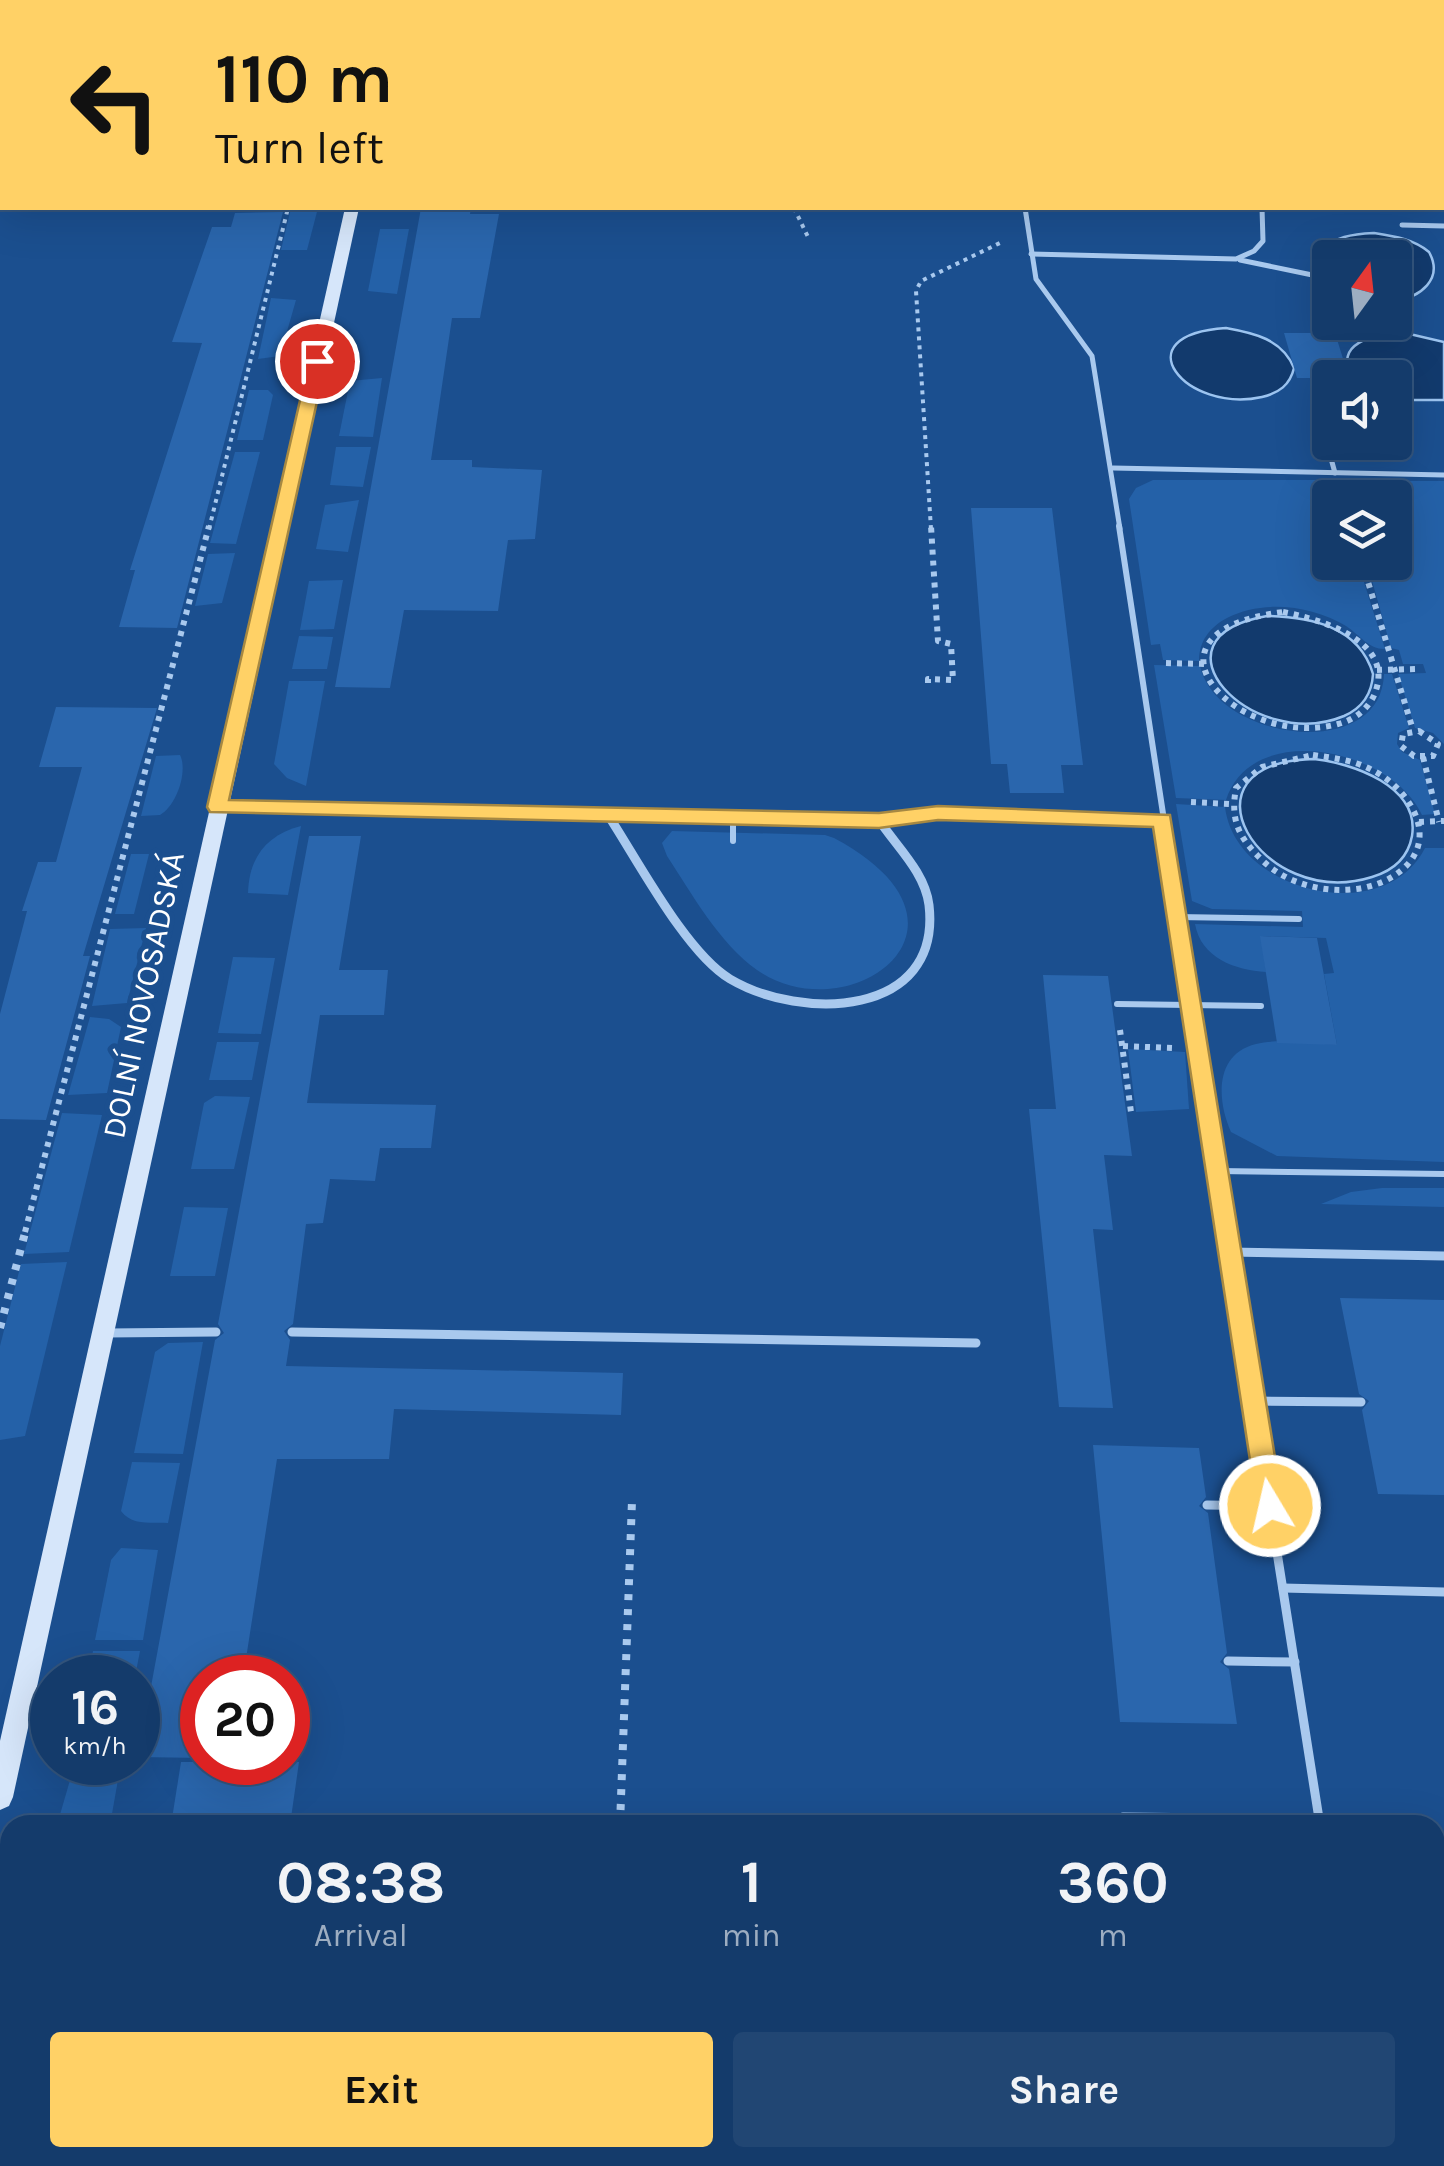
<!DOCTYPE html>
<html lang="en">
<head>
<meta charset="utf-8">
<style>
	:root { --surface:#143b6b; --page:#214673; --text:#f1f3f6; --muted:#9dadc1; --line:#33557e; --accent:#ffd166 }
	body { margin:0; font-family:Karla,sans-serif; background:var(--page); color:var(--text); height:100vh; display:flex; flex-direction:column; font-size:38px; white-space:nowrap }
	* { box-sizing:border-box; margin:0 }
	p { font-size:32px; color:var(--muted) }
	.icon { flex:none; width:55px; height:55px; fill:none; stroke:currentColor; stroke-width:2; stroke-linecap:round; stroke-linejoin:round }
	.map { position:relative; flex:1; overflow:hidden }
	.drawer { position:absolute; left:0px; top:1815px; width:1445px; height:352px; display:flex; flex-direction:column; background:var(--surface); border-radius:30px 30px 0 0; box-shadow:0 10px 40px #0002,0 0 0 2px var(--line) }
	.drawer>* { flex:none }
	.top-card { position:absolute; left:0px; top:0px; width:1445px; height:210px; box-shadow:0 10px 40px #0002,0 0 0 2px var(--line); background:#ffd166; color:#111; overflow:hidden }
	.needle { width:65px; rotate:15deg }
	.controls { position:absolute; left:1312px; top:240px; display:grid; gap:20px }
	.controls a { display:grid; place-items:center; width:100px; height:100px; border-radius:10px; background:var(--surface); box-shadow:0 10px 40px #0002,0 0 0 2px var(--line); font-size:50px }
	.speed { position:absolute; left:30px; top:1655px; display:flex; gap:20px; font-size:50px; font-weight:700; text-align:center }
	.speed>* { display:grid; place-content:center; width:130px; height:130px; border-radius:50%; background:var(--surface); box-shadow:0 10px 40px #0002,0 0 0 2px var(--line); line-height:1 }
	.speed small { font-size:25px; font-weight:400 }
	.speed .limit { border:15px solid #d22; background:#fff; color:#111 }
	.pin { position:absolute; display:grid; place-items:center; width:85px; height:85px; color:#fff; margin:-42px; border:5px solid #fff; border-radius:50%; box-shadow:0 2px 10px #0007 }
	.me { position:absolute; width:110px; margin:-55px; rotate:351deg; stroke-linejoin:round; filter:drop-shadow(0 0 8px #0008) }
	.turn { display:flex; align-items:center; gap:35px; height:210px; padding:0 50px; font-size:45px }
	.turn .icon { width:130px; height:130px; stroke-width:2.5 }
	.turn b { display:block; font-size:70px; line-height:85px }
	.eta { display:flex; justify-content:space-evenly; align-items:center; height:170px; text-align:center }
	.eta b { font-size:60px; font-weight:700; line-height:70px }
	.cta { display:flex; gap:20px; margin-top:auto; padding:20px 50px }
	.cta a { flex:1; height:115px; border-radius:10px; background:var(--accent); color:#111; font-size:40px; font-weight:700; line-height:115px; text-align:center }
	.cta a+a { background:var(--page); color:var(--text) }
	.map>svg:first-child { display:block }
</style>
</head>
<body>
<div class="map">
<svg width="1444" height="2166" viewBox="0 0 1444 2166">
	<rect width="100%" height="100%" fill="#1b4f8f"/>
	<g fill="#2461a8">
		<polygon points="291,208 318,208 307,250 281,250"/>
		<polygon points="380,229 409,229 397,294 368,291"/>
		<polygon points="271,298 296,300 280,356 258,359"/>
		<polygon points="382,378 373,437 339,436 350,381"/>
		<polygon points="249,390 268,390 273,395 263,440 237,440"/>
		<polygon points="336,447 371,447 363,487 330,485"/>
		<polygon points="235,452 260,452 236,544 210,543"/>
		<path d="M1153,480H1334L1339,497L1330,498V562L1358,563L1385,649C1368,649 1360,635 1346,626C1313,606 1263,599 1227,618C1210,627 1199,641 1199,661L1163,660L1160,644L1151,645L1129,499L1136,488Z"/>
		<polygon points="1342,481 1444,481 1444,744 1433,733 1415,728 1398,674 1426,673 1423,664 1403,664 1399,650 1391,648 1367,563 1395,562 1395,498 1347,497"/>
		<polygon points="359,500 348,552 316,549 325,505"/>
		<polygon points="235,553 222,603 195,606 208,554"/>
		<polygon points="343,580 334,629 300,630 309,581"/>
		<polygon points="299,636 333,637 327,669 292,669"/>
		<path d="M1154,665L1200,666C1217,741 1381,763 1384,674H1392L1409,728L1398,733L1397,744L1402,752L1420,760L1435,814L1422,815C1392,749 1252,719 1226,800L1176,798Z"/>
		<polygon points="289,681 325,681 306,786 287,778 274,764"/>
		<path d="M180,755C188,771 177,805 160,815L141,816L156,756Z"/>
		<path d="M1176,804L1225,807C1235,892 1384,929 1425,848H1444V1162L1277,1156L1231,1132C1217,1101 1214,1054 1256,1044C1280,1038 1312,1044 1337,1045L1324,974L1334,973L1326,938L1261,936L1266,972C1235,970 1201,958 1195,924L1303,927L1302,911L1212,909L1192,901Z"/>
		<path d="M301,826L288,895L248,893C249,858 266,835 301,826Z"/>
		<path d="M672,831L825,835L834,838C999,926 849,1034 757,970C719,943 692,894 667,856L662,843Z"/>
		<polygon points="131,854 149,854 134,914 115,914"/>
		<polygon points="146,928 127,1003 92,1006 110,929"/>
		<polygon points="233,957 275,958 261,1034 218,1033"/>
		<polygon points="90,1017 109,1019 121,1027 107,1093 68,1095"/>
		<polygon points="217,1042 259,1042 252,1080 209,1080"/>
		<polygon points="1128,1049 1185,1052 1189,1109 1136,1112"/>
		<polygon points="215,1096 250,1097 234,1169 191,1169 204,1103"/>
		<polygon points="62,1113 102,1115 69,1252 24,1254"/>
		<polygon points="1382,1188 1444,1188 1444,1207 1321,1204 1351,1192"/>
		<polygon points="184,1207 228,1208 215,1276 170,1276"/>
		<polygon points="67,1262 25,1436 0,1440 0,1346 21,1264"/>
		<polygon points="203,1342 183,1454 134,1453 155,1352 168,1343"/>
		<path d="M132,1462L180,1463L168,1523C151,1522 132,1526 121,1511Z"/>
		<polygon points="121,1548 158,1550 143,1640 95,1640 111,1560"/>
		<polygon points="93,1651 140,1651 135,1677 88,1677"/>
		<polygon points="75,1763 121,1763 110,1825 57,1825"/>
		<polygon points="1435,2135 1444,2135 1444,2166 1272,2166 1272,2158 1435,2158"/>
	</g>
	<g fill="#123a6d" stroke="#9cc4f0" stroke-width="2.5">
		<path d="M1374,233C1393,236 1414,239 1429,252C1444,279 1420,298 1395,300V258H1330V280L1318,263L1319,253C1334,236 1353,234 1374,233Z"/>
		<path d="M1226,328C1254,333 1282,339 1294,368C1290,385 1279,393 1262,397C1186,414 1120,335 1226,328Z"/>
		<path d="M1401,332L1444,342V400H1395V378L1355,377C1329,345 1376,333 1401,332Z"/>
		<path d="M1267,616C1310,617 1359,626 1373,674C1372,694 1362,708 1344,716C1253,754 1141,638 1267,616Z"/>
		<path d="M1314,759C1352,763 1420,786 1412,836C1408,858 1392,871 1372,877C1260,912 1171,762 1314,759Z"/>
	</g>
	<g fill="#2a66ad">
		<polygon points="421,208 471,208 470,214 499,214 480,318 452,318 431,460 472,460 472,467 542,470 535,539 508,540 498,611 404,610 390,688 335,687"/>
		<polygon points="283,212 177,628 119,627 135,570 130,570 202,343 172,342 212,227 231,227 235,213"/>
		<polygon points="1284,333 1335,333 1349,378 1297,378"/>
		<polygon points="971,508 1052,508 1083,765 1061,765 1064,793 1010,793 1007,764 991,764"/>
		<polygon points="56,707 157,708 83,956 90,956 46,1120 0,1119 0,1014 27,911 22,911 38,862 56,862 82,767 39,767"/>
		<polygon points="309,836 361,836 339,970 388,970 384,1015 320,1015 307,1103 436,1105 431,1148 380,1148 375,1181 330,1179 323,1223 306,1224 293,1324 284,1331 290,1340 286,1366 623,1373 621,1415 394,1409 389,1459 277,1459 243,1678 202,1678 202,1758 138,1757 215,1340 224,1333 218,1324"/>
		<polygon points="1260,936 1317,938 1337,1045 1277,1043"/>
		<polygon points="1043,975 1108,976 1132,1156 1104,1155 1113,1230 1093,1229 1113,1408 1059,1407 1029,1109 1056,1109"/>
		<polygon points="1340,1298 1444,1300 1444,1495 1378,1494 1362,1410 1369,1401 1359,1394"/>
		<polygon points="1093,1445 1199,1448 1206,1497 1199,1506 1208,1513 1227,1653 1220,1662 1229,1669 1237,1724 1120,1722"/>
		<polygon points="181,1762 299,1762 290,1825 171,1825"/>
	</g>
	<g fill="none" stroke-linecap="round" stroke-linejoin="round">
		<g stroke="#a9c9ee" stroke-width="4" stroke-dasharray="4 5" stroke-linecap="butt">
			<polyline points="794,208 809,239"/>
			<polyline points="209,529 288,208"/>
			<polyline points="931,529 916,291 921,281 1004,241"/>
		</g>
		<g stroke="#a9c9ee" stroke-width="6" stroke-dasharray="5 6" stroke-linecap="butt">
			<polyline points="1362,562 1413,730"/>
			<path d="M1283,612C1319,619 1393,640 1376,690C1371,707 1355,720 1338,724C1239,751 1122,632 1283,612Z"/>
			<polyline points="1166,663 1204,664"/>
			<polyline points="1377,670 1415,669"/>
			<polyline points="928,683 928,679 953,680 951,644 938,641 931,526"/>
			<polygon points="1419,731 1438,744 1433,756 1414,756 1401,746 1403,734"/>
			<path d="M1313,755C1333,758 1354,760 1372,770C1407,787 1440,835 1404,868C1367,902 1297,894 1263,861C1239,838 1230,821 1236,788L1262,767Z"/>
			<polyline points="1423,757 1439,822"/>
			<polyline points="1191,802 1230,804"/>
			<polyline points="1419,822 1444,821"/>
			<polyline points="1120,1030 1131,1112"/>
			<polyline points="1123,1046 1172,1048"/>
			<polyline points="25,1232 209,526"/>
		</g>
		<g stroke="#a9c9ee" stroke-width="8" stroke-dasharray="6 9" stroke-linecap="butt">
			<polyline points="0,1328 26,1229"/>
			<polyline points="620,1825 632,1501"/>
			<polyline points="612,2166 613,2158"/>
		</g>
		<g stroke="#a9c9ee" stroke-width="5">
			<polyline points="1025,208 1036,279 1092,356 1120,529"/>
			<polyline points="1402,225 1444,226"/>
			<polyline points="1031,254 1236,259 1254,251 1263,241 1262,208"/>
			<polyline points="1240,260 1322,277"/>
			<polyline points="1314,397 1335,473"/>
			<polyline points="1113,468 1444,475"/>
		</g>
		<g stroke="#a9c9ee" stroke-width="6">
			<polyline points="1119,526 1227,1232"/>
			<polyline points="733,817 733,841"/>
			<polyline points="879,820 939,813 1163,820"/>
			<polyline points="1177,917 1299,919"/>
			<polyline points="1117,1004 1261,1006"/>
			<polyline points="1218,1171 1444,1174"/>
		</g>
		<g stroke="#a9c9ee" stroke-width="9">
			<polyline points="1226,1229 1320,1825"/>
			<polyline points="1230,1252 1444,1256"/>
			<polyline points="292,1332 976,1343"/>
			<polyline points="107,1333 216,1332"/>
			<polyline points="1254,1401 1361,1402"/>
			<polyline points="1207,1505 1270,1506"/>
			<polyline points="1283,1588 1444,1592"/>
			<polyline points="1228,1661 1295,1662"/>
			<polyline points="1123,1817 1319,1819"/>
			<polyline points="1435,2069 1444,2073"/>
		</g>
		<path stroke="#a9c9ee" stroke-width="9" d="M217,807L879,820C896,846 925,872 929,905C942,1018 801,1021 730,979C686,953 637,859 608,815"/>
		<g fill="#d6e6fa" fill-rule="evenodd">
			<rect x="385" y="0" width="12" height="2"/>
			<polygon points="345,208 359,208 13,1797 9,1806 0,1810 0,1741"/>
		</g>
	</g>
	<polygon fill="#ffd166" stroke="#a68842" stroke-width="2.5" points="317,356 326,361 229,800 879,813 938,806 1170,815 1283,1506 1279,1514 1270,1518 1261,1514 1257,1506 1153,827 938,820 879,828 210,812 207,807 309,361"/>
	<g text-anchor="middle" stroke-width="10" stroke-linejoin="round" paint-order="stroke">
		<g font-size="32" fill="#fff" stroke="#1b4f8f">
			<text transform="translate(143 995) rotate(-78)" y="11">DOLNÍ NOVOSADSKÁ</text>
		</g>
	</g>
</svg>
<div class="controls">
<a><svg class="needle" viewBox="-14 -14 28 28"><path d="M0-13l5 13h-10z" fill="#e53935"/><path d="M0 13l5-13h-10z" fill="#9dadc1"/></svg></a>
<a><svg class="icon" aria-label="sound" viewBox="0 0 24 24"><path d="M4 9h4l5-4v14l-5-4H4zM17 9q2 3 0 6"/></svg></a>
<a><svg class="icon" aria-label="layers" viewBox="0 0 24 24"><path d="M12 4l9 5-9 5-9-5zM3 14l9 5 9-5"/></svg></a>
</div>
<div class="speed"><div>16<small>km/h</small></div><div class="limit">20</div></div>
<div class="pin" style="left:317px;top:361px;background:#d93025"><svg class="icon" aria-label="arrive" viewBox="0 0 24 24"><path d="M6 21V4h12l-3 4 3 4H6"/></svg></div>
<svg class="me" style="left:1270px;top:1506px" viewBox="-20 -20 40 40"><circle r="17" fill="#ffd166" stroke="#fff" stroke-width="3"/><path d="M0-11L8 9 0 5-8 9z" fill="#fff"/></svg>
<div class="top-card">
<div class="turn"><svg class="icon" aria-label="left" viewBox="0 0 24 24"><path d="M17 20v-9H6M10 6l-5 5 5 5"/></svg><div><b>110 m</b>Turn left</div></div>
</div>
<section class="drawer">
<div class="eta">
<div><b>08:38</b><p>Arrival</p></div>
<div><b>1</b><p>min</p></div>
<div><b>360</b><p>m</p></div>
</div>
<div class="cta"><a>Exit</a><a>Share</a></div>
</section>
</div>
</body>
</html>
